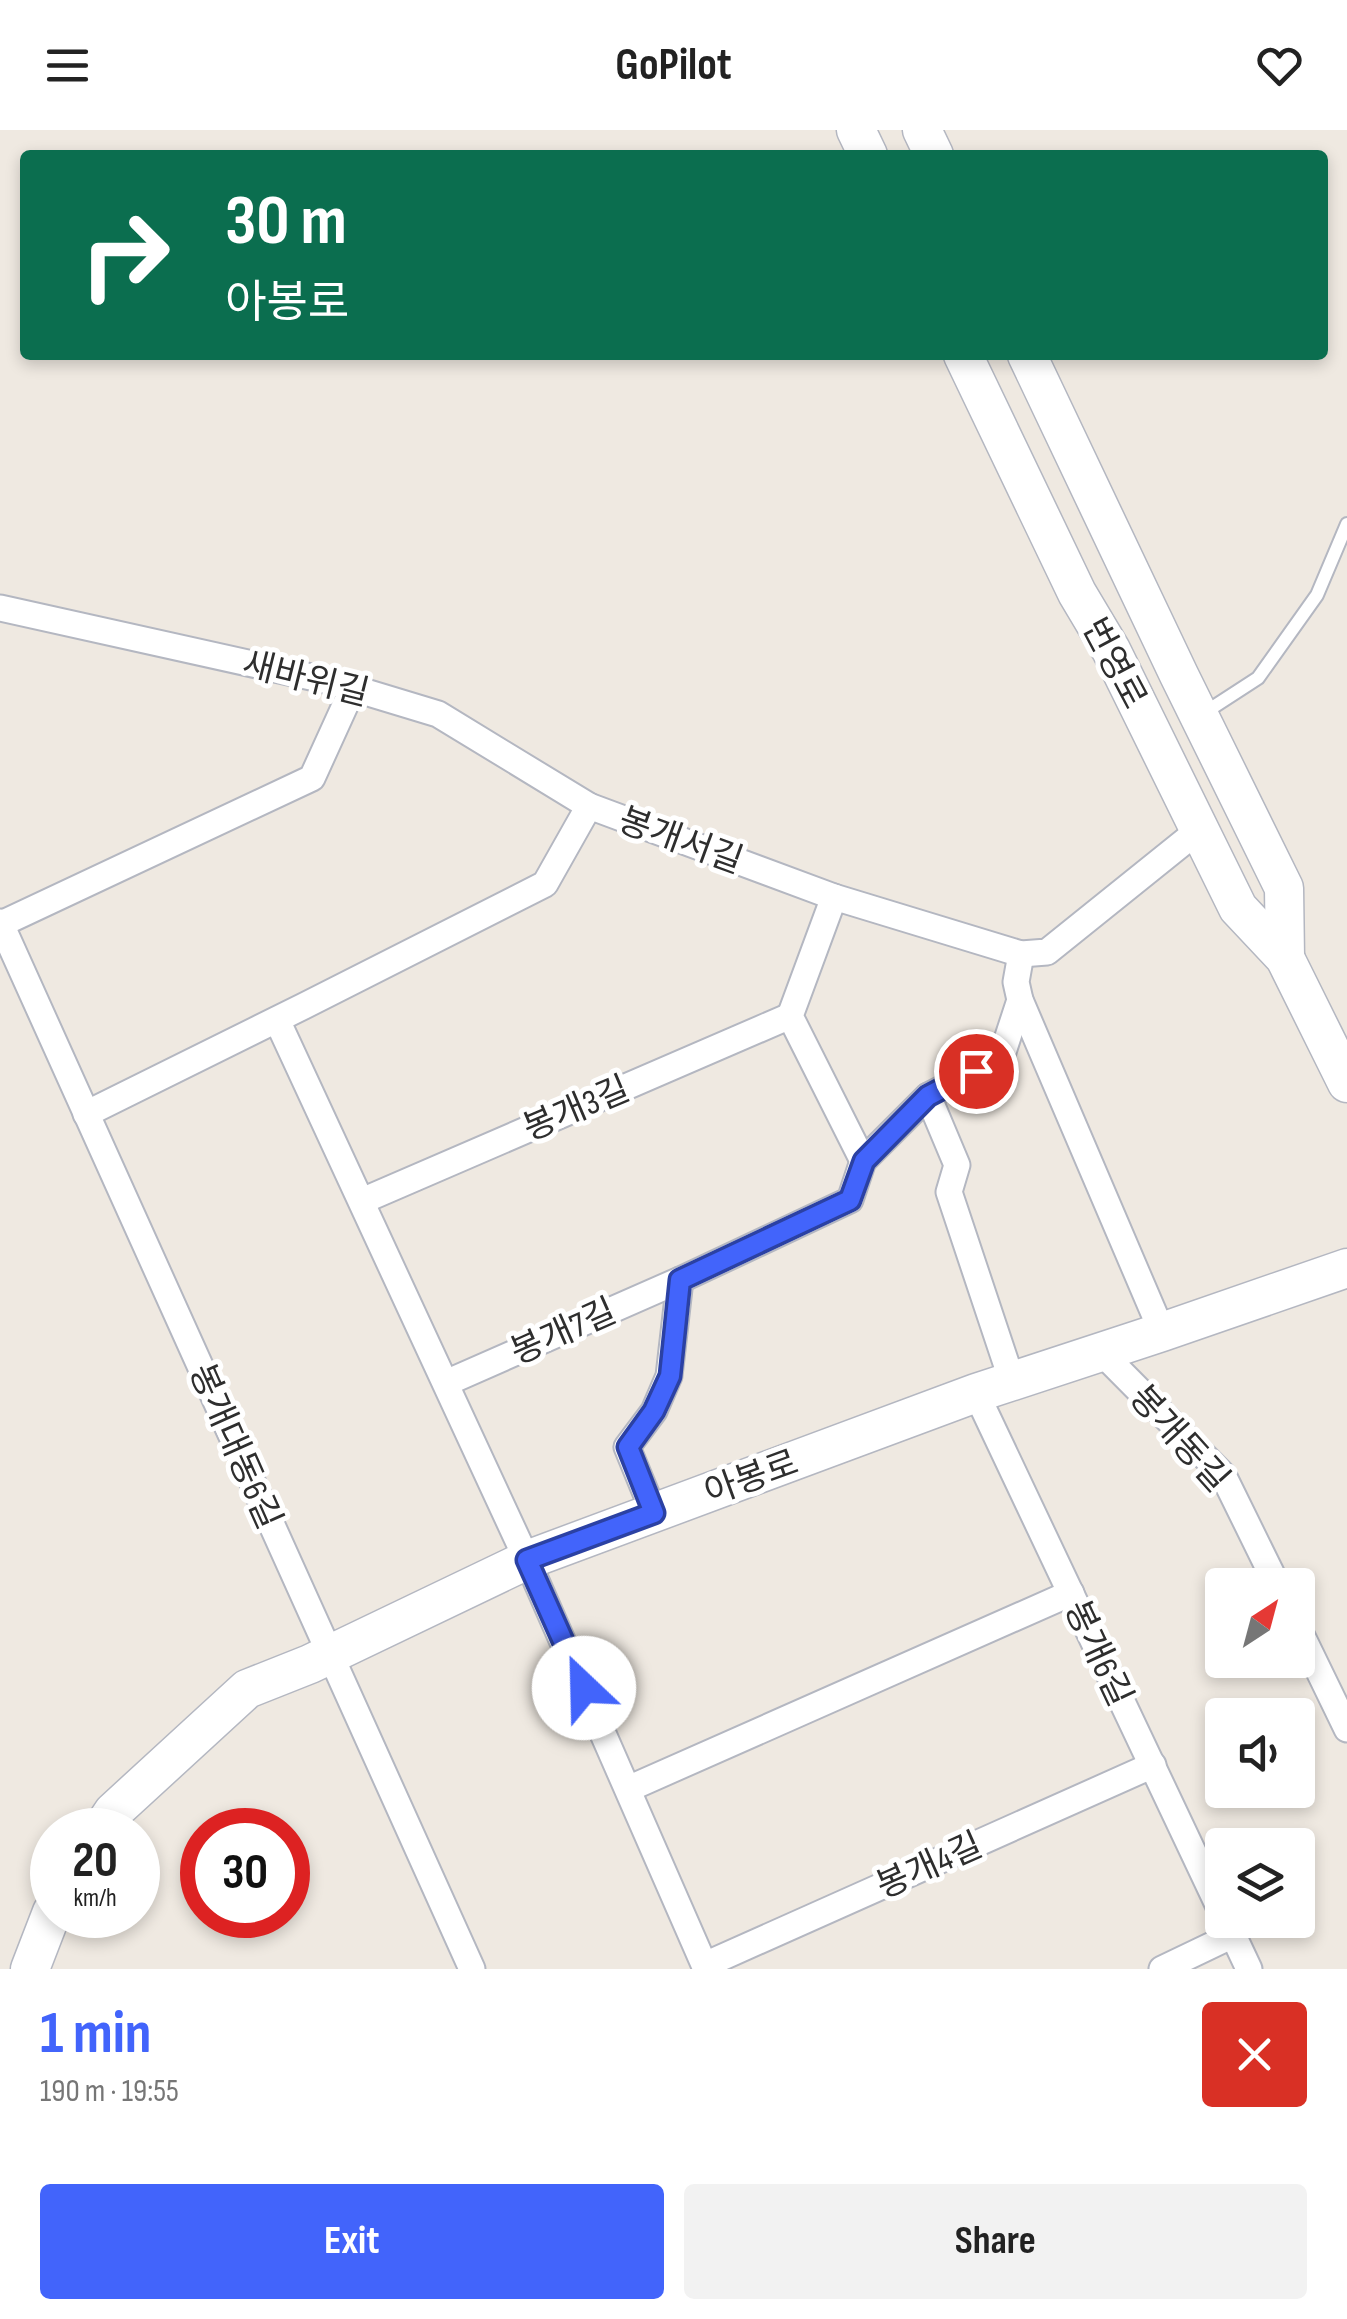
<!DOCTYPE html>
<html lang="en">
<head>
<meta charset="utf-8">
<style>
	:root { --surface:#fff; --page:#f2f2f2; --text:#222; --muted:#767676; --accent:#4264fb }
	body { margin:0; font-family:"Sofia Sans Condensed","Noto Sans KR",sans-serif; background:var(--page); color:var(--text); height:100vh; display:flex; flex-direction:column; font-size:38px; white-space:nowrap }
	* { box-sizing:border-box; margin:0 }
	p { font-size:32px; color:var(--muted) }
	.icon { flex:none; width:55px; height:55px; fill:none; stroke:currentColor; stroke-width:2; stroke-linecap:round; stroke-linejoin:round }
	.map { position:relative; height:1839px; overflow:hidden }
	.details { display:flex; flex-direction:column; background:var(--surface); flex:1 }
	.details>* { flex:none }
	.hud { position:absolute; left:20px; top:20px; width:1308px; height:210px; border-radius:10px; box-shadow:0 5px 15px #0003; background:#0b6e4f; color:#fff; overflow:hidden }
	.needle { width:65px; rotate:36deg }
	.controls { position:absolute; left:1205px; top:1438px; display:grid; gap:20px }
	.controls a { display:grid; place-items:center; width:110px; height:110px; border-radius:10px; background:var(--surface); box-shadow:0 5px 15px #0003; font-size:50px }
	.speed { position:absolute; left:30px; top:1678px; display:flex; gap:20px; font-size:50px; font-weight:700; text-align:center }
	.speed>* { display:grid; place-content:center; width:130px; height:130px; border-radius:50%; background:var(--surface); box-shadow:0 5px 15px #0003; line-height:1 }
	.speed small { font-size:25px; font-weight:400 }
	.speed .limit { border:15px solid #d22; background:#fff; color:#111 }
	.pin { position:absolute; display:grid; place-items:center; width:85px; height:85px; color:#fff; margin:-42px; border:5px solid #fff; border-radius:50%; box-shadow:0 2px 10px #0007 }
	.me { position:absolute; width:110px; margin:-55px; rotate:336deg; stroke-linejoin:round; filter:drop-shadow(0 0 8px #0008) }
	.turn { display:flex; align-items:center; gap:35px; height:210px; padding:0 40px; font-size:45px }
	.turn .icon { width:130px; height:130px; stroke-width:2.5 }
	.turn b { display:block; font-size:70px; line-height:85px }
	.round { display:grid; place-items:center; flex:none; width:105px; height:105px; border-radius:10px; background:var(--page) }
	.headline { display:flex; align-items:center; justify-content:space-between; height:170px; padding:0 40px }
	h1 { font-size:60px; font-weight:700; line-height:75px; color:var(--accent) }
	.action { display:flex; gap:20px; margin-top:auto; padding:20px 40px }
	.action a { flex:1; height:115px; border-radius:10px; background:var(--accent); color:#fff; font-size:40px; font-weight:700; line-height:115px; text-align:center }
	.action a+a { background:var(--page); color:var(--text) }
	header { display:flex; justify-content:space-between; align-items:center; height:130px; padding:0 40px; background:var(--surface); font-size:45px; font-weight:700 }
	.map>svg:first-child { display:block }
</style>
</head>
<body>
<header><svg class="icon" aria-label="menu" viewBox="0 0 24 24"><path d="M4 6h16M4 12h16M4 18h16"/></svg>GoPilot<svg class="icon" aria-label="heart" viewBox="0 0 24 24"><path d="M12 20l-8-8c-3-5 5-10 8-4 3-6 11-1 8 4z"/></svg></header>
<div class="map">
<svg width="1347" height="1839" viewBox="0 0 1347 1839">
	<rect width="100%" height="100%" fill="#efe9e1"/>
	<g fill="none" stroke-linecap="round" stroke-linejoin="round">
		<g stroke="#b4b7c1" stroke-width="16">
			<polyline id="lane" points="1201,585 1258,548 1317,465 1347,394"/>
		</g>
		<g stroke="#b4b7c1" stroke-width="29">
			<g id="street">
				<polyline points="0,478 329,551 438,584 589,676"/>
				<polyline points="834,767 790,886 863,1031"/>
				<polyline points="0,792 472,1839"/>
				<polyline points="1,794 312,648 353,558"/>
				<polyline points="1021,824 1016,852 1020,870 1162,1202"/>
				<polyline points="277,890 527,1430 706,1839"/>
				<polyline points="928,966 957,1035 949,1062 1012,1251"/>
				<polyline points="86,984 304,876 545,754 589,676 834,767 1021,824 1047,822 1200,699"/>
				<polyline points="362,1071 790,886"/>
				<polyline points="1101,1222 1223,1345 1277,1455"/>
				<polyline points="446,1253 680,1150 850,1070 863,1031 928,966 1001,928 1020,870"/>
				<polyline points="976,1263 1222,1783"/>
				<polyline points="654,1383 627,1317 654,1281 669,1246 680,1150"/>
				<polyline points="1298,1498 1347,1599"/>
				<polyline points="628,1659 1071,1463"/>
				<polyline points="1226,1790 1249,1839"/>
				<polyline points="705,1835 1153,1635"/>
				<polyline points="1162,1839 1233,1805"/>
			</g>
		</g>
		<g stroke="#b4b7c1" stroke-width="41">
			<g id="secondary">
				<polyline points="856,0 868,25"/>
				<polyline points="922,0 934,25"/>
				<polyline points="963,225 1077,463 1111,520 1238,778 1285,828 1347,953"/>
				<polyline points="1027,225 1179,545 1284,758 1285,828"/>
				<polyline points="101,1700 113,1682 247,1559 310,1534 527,1430 976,1263 1162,1202 1347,1138"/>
				<polyline points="30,1839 52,1782"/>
			</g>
		</g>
		<use href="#lane" stroke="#fff" stroke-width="12"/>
		<use href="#street" stroke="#fff" stroke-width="25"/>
		<use href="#secondary" stroke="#fff" stroke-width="38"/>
	</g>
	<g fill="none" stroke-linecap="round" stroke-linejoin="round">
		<g stroke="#2b41a3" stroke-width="25">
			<polyline id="route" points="584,1558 527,1430 654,1383 628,1317 654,1281 670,1246 680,1150 850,1070 864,1031 928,966 976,941"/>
		</g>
		<use href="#route" stroke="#4264fb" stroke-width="18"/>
	</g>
	<g text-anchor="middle" stroke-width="10" stroke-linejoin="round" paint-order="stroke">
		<g font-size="35" fill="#2e2e2e" stroke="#fff">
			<text transform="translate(1115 533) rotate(62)" y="12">번영로</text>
			<text transform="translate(306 548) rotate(14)" y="12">새바위길</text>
			<text transform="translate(681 710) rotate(20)" y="12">봉개서길</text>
			<text transform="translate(576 978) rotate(-23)" y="12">봉개3길</text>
			<text transform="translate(563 1201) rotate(-24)" y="12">봉개7길</text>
			<text transform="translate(1180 1308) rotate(48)" y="12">봉개동길</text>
			<text transform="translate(236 1316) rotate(66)" y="12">봉개대동6길</text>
			<text transform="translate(751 1347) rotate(-20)" y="12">아봉로</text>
			<text transform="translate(1099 1523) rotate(65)" y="12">봉개6길</text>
			<text transform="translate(929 1735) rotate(-24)" y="12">봉개4길</text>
		</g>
	</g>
</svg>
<div class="controls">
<a><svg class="needle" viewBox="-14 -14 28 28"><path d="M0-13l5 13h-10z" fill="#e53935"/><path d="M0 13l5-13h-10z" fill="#767676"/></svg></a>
<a><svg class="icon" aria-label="sound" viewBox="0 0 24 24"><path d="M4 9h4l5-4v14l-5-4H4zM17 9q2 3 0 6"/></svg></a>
<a><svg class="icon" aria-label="layers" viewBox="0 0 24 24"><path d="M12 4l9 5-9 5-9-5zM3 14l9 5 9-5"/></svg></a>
</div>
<div class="speed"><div>20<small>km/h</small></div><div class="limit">30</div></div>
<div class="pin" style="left:976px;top:941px;background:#d93025"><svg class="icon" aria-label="arrive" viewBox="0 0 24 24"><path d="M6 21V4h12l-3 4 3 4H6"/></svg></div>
<svg class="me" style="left:584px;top:1558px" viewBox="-20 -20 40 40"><circle r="19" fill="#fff"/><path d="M0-13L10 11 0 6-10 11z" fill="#4264fb"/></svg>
<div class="hud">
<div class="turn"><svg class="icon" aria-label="right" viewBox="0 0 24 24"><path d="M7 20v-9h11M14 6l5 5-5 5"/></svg><div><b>30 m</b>아봉로</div></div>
</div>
</div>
<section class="details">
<div class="headline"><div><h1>1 min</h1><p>190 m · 19:55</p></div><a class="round" style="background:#d93025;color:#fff"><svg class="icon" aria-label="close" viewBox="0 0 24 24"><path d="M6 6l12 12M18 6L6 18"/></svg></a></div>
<div class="action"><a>Exit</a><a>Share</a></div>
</section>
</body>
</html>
